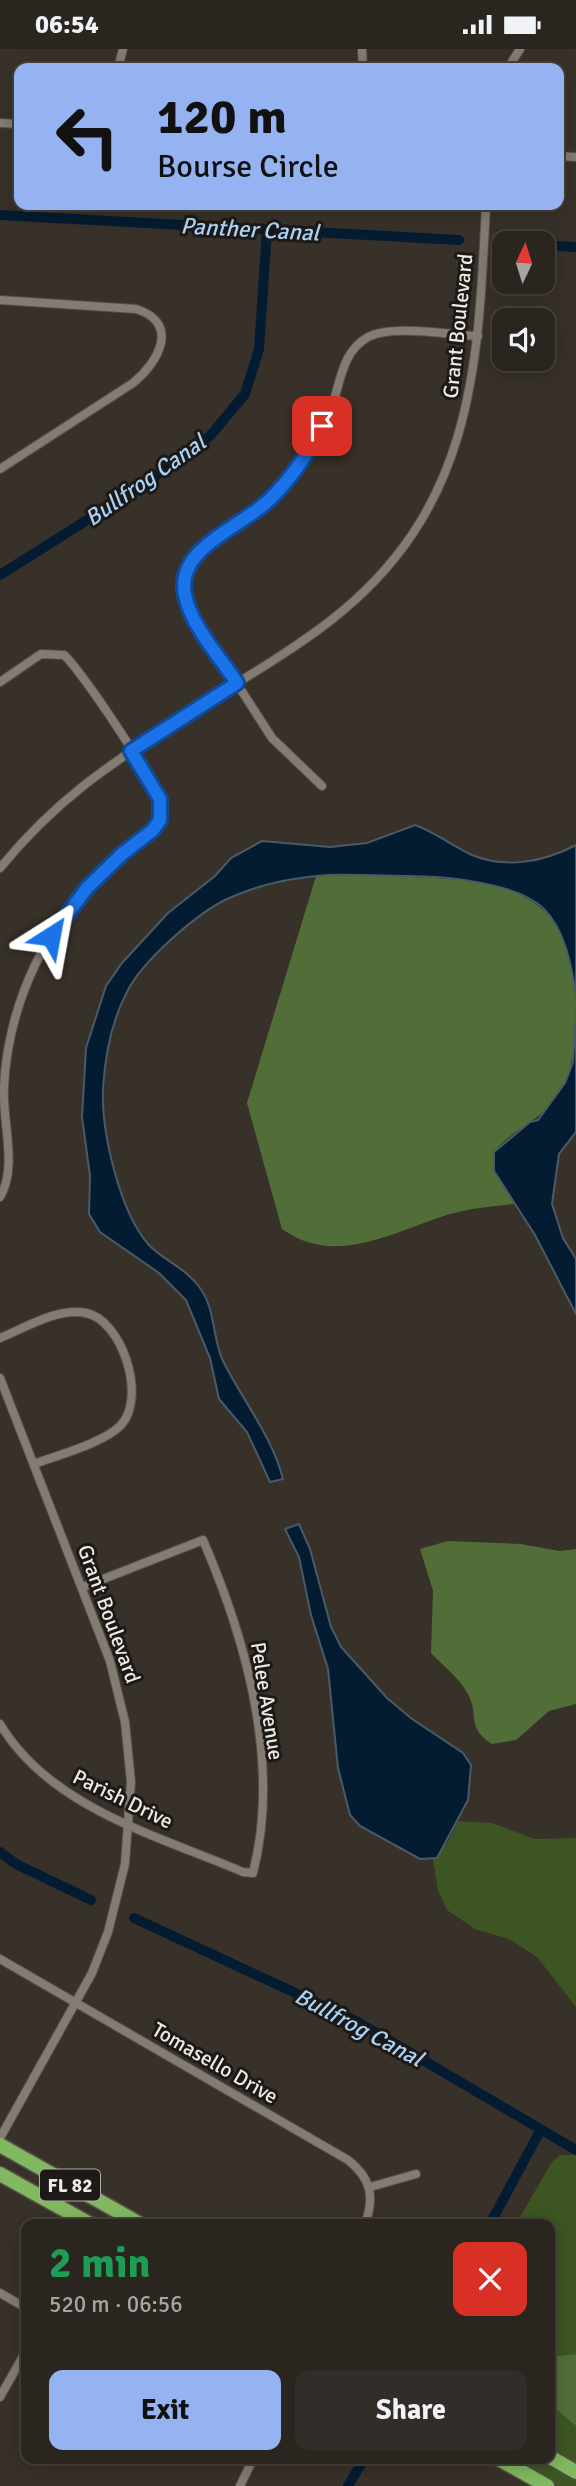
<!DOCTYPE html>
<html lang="en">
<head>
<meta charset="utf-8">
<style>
	:root { --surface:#2a251f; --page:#322d28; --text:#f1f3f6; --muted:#a5a5a4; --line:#46423d; --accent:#95b2f1 }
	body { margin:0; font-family:Signika,sans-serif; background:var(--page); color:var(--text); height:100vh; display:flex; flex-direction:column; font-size:26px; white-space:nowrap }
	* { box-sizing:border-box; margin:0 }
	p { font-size:23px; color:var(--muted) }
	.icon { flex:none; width:38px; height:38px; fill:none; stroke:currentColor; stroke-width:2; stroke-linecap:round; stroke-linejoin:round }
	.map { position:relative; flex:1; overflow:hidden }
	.details { position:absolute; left:21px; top:2170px; width:534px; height:245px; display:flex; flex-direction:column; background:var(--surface); border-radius:14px; box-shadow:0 4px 18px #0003,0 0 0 2px var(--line) }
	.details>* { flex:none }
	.banner { position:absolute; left:14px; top:14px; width:550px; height:147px; border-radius:14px; box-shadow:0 4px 18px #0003,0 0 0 2px var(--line); background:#95b2f1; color:#111; overflow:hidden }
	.needle { width:46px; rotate:4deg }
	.fabs { position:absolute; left:492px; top:182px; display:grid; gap:14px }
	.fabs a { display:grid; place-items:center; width:63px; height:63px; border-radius:14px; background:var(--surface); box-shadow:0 4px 18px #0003,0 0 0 2px var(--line); font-size:35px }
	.pin { position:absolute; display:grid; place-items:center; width:60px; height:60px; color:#fff; margin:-30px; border-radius:14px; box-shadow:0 4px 10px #0006 }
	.me { position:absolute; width:77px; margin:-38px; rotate:34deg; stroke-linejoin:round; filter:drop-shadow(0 0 5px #0008) }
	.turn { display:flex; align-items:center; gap:24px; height:147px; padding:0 28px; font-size:32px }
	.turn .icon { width:91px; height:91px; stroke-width:2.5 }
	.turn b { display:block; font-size:49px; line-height:60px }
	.round { display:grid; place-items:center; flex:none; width:74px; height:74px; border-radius:14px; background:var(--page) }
	.head { display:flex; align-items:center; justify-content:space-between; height:119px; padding:0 28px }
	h1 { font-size:42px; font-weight:700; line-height:52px; color:#1e9e55 }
	.primary-button { display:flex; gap:14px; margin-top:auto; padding:14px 28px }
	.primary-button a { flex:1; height:80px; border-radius:14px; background:var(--accent); color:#111; font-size:28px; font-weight:700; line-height:80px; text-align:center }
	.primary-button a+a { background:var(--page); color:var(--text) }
	.status { display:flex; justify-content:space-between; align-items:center; height:49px; padding:0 35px; background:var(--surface); direction:ltr }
	.status svg { height:19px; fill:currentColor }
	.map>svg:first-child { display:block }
</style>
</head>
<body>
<div class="status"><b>06:54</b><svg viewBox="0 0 49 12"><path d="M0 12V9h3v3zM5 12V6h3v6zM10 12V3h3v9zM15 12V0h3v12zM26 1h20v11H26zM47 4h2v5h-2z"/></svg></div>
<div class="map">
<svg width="576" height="2437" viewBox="0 0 576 2437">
	<rect width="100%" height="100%" fill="#383129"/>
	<g fill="#3c5523">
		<polygon points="458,1772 492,1774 535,1790 576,1789 576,1958 537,1908 509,1890 475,1880 447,1861 438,1841 433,1811 449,1791"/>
		<polygon points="560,2106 576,2106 576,2305 550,2308 550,2175 516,2175 552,2113"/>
		<polygon points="550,2355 576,2377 576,2417 550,2402"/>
		<polygon points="510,2410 542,2410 576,2429 576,2437 557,2437"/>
	</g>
	<g fill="#526e38">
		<path d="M348,824C447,836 572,806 576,950C576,982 576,1020 557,1048C540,1072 512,1080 494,1103V1122L514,1155C493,1157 471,1159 450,1165C394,1182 336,1219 282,1180L247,1054L316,827Z"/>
		<path d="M448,1492L520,1495L560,1502L576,1500V1655L549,1662L516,1691L492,1695C464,1677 481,1664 466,1642C458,1628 442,1616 431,1604L433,1542L420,1500Z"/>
		<polygon points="576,2305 576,2377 550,2355 550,2308"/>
	</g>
	<g fill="#031c31" stroke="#4a5a67" stroke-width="2">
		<path d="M415,776C435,783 452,797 472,806C506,820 544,813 576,796V947C572,918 565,881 544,860C517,833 443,827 406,827C371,827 336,823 301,829C277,832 249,840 227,850C196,865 142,912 127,943C112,971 105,1008 103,1039C101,1083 120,1164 149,1196C164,1212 185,1218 200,1239C216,1261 212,1289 223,1312C243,1352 272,1387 283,1430L270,1433L247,1383L219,1350L210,1309L186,1251L159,1224L100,1183L89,1165L90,1127L82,1068L86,999L106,937L122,914L168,864L215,827L231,809L262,792L330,798L367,794Z"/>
		<polygon points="576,965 576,1083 559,1105 552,1155 563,1189 576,1210 576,1265 535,1186 494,1122 494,1103 530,1073 538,1071 565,1034 573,1013"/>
		<polygon points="299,1475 310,1500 331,1578 341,1598 387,1649 412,1670 463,1704 471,1716 468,1751 437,1809 420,1810 360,1777 350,1766 338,1719 328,1620 311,1566 299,1508 285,1480"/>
	</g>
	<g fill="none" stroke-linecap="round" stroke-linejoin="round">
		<g stroke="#031c31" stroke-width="10">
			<polyline points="0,166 459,191"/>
			<polyline points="542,196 576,198"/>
			<polyline points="0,526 149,432 210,387 245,345 259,300 267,181"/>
			<polyline points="0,1803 16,1815 91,1851"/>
			<polyline points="134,1869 358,1973 576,2101"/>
			<polyline points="490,2175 540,2082"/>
			<polyline points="348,2437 364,2410"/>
		</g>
		<g stroke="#554f49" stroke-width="10">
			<g id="street">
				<polyline points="362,0 363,19"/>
				<polyline points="118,19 123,0"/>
				<polyline points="508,19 520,0"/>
				<polyline points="0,74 19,75"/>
				<polyline points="558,107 576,108"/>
				<path d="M0,251L136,260C181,274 158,314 133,334L0,420"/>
				<path d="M0,633L41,605L64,606C82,622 163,742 162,762C161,782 137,793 124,804C87,834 56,873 35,916C17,954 6,996 4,1038C2,1072 18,1118 0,1148"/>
				<path d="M322,737L272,689L194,568C159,499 245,481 281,438C301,415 317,390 330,362C341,336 340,304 368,288C393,275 450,286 478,287"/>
				<path d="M0,819C60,746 114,713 192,662C238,633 287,605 330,572C473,461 478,321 486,156"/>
				<path d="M0,1289C25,1279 58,1258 86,1264C122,1271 147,1348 121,1376C104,1394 58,1406 34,1415"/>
				<polyline points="0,1329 110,1612 125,1673 131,1733 125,1815 108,1883 92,1924 0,2089"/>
				<path d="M0,1675C50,1759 159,1787 243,1823L253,1824C281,1714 247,1593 203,1491L83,1538"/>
				<path d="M0,1910L348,2111C371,2129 375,2148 365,2175"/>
				<polyline points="370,2138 416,2125"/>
				<polyline points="0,2244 26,2259"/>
				<polyline points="0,2348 26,2302"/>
				<polyline points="240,2437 253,2410"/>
			</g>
		</g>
		<g stroke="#554f49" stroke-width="17">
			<g id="highway">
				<polyline points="0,2096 140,2175"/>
				<polyline points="0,2125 90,2175"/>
				<polyline points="550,2408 576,2423"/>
				<polyline points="499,2410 547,2437"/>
			</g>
		</g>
		<use href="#street" stroke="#847b73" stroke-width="8"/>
		<use href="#highway" stroke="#82b85f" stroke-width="14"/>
	</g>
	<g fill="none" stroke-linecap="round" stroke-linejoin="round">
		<g stroke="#114b97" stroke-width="18">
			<path id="route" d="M51,887L87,839L122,805L153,781L160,771V750L131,702L237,634C220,608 191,577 185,546C175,499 242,478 269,451C291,430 308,405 322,377"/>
		</g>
		<use href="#route" stroke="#1a73e8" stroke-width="12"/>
	</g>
	<g text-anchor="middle" stroke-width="6" stroke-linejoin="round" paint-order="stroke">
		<rect fill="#1c1916" stroke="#afaba7" stroke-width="2" x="40" y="2120.5" width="60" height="31" rx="5"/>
		<g font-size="19" font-weight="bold" fill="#eeeae5">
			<text x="70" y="2143">FL 82</text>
		</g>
		<g font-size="21" fill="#eeeae5" stroke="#1c1916">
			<text transform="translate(458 277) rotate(-84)" y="7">Grant Boulevard</text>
			<text transform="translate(109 1565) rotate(70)" y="7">Grant Boulevard</text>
			<text transform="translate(267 1652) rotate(81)" y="7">Pelee Avenue</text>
			<text transform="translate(123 1750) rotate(26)" y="7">Parish Drive</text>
			<text transform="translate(215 2014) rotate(30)" y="7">Tomasello Drive</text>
		</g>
		<g font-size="23" font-style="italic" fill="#a9d3f9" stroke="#1c1916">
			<text transform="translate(250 180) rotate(3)" y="8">Panther Canal</text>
			<text transform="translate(145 431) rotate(-35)" y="8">Bullfrog Canal</text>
			<text transform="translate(359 1978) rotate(28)" y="8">Bullfrog Canal</text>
		</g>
	</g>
</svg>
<div class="fabs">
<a><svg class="needle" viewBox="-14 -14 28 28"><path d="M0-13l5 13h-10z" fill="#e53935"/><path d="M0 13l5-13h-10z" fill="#a5a5a4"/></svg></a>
<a><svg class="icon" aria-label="sound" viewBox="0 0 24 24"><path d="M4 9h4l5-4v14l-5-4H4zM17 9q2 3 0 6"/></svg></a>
</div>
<div class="pin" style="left:322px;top:377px;background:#d93025"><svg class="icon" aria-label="arrive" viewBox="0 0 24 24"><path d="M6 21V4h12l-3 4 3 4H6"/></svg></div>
<svg class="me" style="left:51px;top:887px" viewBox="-20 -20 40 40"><path d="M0-17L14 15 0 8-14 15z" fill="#1a73e8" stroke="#fff" stroke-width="4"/></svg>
<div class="banner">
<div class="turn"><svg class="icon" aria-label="left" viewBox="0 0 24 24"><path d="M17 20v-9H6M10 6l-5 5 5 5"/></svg><div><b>120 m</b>Bourse Circle</div></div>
</div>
<section class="details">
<div class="head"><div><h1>2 min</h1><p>520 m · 06:56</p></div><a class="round" style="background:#d93025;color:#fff"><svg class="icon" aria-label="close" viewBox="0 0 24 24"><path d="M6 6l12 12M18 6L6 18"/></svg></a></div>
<div class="primary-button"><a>Exit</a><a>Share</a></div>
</section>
</div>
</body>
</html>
